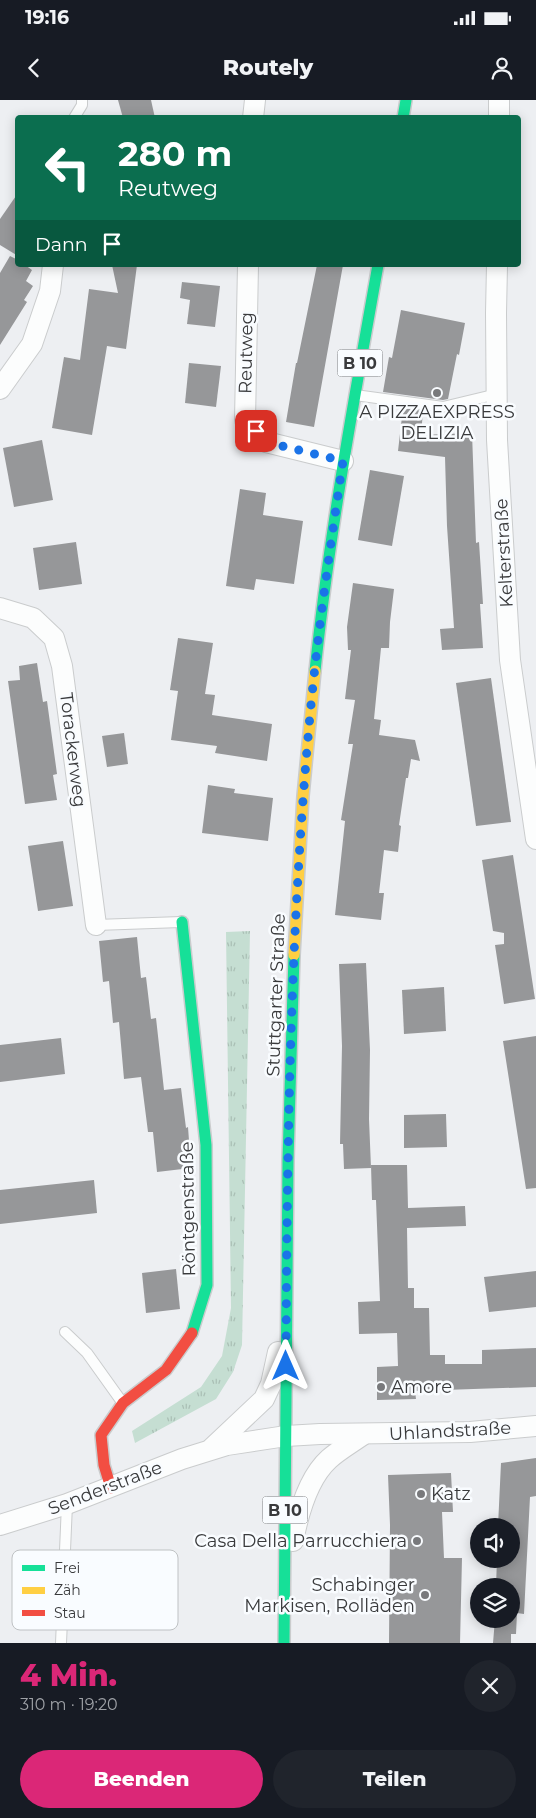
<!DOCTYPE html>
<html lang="de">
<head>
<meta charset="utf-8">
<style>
	:root { --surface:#171b24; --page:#20242c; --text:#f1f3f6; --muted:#9ea1a6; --accent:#db2777 }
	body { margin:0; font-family:Montserrat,sans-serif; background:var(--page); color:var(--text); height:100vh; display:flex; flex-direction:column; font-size:19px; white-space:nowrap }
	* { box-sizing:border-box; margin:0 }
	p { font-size:16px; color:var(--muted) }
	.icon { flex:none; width:28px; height:28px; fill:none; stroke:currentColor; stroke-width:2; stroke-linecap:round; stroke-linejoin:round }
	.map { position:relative; height:1543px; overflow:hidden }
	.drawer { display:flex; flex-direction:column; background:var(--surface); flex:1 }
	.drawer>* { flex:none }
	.guide { position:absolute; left:15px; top:15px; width:506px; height:152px; border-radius:5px; box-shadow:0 2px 12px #0003; background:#0b6e4f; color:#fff; overflow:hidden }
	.controls { position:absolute; left:470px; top:1418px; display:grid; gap:10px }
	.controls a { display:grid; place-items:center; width:50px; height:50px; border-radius:50%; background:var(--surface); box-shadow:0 2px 12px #0003; font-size:25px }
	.pin { position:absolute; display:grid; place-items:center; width:42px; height:42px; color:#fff; margin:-21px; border-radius:10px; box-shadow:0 2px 8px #0006 }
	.me { position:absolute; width:55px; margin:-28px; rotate:0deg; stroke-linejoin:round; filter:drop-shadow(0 0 4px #0008) }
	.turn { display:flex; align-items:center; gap:18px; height:105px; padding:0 20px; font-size:22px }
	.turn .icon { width:65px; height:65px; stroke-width:2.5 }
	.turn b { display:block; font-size:35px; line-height:42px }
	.then { display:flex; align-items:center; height:48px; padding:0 20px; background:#0003; gap:10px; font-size:19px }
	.round { display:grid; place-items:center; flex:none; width:52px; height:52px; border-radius:26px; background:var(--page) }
	.summary { display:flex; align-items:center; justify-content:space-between; height:85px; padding:0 20px }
	h1 { font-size:30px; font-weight:800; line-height:38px; color:var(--accent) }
	.cta { display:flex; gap:10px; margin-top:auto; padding:10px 20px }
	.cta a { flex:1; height:58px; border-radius:30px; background:var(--accent); color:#fff; font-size:20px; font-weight:800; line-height:58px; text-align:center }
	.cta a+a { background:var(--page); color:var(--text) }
	.status { display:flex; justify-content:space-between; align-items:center; height:35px; padding:0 25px; background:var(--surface); direction:ltr }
	.status svg { height:14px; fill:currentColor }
	header { display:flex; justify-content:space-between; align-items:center; height:65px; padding:0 20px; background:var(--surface); font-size:22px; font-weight:800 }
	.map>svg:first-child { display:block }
</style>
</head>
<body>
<div class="status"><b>19:16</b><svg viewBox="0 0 49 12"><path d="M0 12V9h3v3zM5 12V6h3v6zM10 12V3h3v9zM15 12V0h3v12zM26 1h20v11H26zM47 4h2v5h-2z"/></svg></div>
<header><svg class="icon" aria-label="back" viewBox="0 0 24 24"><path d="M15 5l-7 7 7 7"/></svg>Routely<svg class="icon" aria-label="person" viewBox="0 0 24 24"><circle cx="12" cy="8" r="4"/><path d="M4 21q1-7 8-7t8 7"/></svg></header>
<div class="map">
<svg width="536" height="1543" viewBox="0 0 536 1543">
	<defs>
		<pattern id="grass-tufts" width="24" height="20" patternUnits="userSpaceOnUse" patternTransform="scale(1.25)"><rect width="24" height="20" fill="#c5ded2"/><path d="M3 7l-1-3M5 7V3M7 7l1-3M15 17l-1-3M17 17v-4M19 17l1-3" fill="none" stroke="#aabfb5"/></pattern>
	</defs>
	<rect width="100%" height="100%" fill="#edeff2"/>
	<polygon fill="url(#grass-tufts)" points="250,831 242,1245 233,1272 216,1299 135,1343 132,1331 201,1287 222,1256 231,1208 226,832"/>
	<g fill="#969799">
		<polygon points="118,0 151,0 155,18 123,18"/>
		<polygon points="18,93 18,156 0,145 0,119"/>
		<polygon points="10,156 18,160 18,165 25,165 32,170 26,181 33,186 24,200 27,202 0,245 0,173"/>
		<polygon points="112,165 137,165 126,249 107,246 92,335 52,328 64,257 80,260 89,189 118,193"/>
		<polygon points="317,165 343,165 314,327 286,322 296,263 297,263"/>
		<polygon points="182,182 220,186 215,227 187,224 190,200 180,198"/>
		<polygon points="401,210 465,223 459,255 457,254 448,299 443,300 383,292 389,257 392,258"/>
		<polygon points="189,263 221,266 216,307 185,303"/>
		<polygon points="403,308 423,311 421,335 472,333 476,443 479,442 483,504 480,504 483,548 442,550 440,529 454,528 447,426 445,357 398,351"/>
		<polygon points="42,340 53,400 14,407 3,348"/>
		<polygon points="370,370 404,376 392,446 358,440"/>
		<polygon points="240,389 266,393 263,415 303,421 294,484 256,479 254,490 226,486"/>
		<polygon points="76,442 82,484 39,490 33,448"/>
		<polygon points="353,483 394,489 390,522 389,548 381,548 374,619 381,620 379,635 415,640 420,661 411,659 408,678 406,678 399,725 401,726 398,752 384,750 379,793 384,793 381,820 335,815 345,721 341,720 353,644 348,644 355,600 345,599 351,550 348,550 347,527"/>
		<polygon points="178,538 213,543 205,594 215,595 212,615 272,624 267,661 215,653 217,646 171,640 178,591 170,590"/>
		<polygon points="37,563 43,602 47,601 57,674 53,675 57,700 25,704 8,581 20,580 19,566"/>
		<polygon points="491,578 511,722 476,726 456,583"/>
		<polygon points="124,633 128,664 107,667 102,636"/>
		<polygon points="208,685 235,689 234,693 273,698 268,741 202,733"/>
		<polygon points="63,741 73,806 38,811 28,746"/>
		<polygon points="513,755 535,899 504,904 495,845 504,844 504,833 493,831 482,760"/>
		<polygon points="137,837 141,878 146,877 151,919 156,918 164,990 181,988 186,1028 188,1027 191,1068 157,1072 153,1032 148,1032 141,977 124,979 119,922 113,923 109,881 103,882 99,841"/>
		<polygon points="366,863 370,950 369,1019 371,1068 344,1069 343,1044 340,1044 342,946 339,864"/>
		<polygon points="444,887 446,931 404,934 402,890"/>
		<polygon points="536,936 536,1088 526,1089 503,941"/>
		<polygon points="61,938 65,974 0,982 0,945"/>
		<polygon points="446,1014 447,1047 404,1048 404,1015"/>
		<polygon points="371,1065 407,1065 408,1108 465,1106 466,1126 407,1128 408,1188 414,1188 414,1208 429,1208 430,1255 445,1255 445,1264 482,1264 482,1250 536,1248 536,1287 415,1291 416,1299 377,1300 377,1267 398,1266 397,1233 359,1234 358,1202 380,1201 376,1100 372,1100"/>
		<polygon points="94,1080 97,1113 0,1124 0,1090"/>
		<polygon points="176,1169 180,1209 146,1213 142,1173"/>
		<polygon points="536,1171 536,1207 489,1212 484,1177"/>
		<polygon points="536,1358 536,1396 530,1397 524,1514 517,1513 516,1534 511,1534 511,1543 493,1543 495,1519 511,1519 511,1486 496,1486 497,1459 511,1459 511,1426 498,1426 501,1363"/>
		<polygon points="451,1373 453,1412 442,1412 444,1458 462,1458 460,1543 389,1543 390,1425 388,1375"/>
	</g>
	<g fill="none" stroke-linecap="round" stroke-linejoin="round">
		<g stroke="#cacccd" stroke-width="12">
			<g id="lane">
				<polyline points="74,18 82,5 82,0"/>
				<polyline points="355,295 443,307 497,294"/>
				<polyline points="96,825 181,822"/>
				<polyline points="65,1232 87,1253 122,1302"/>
				<polyline points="61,1543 67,1404"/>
			</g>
		</g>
		<g stroke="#cacccd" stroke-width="22">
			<g id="street">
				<polyline points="499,0 499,18"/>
				<polyline points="253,18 255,0"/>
				<polyline points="248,165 245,320 266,342 343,361"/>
				<polyline points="497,165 496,213 497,340 510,560 536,739"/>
				<polyline points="0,289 32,244 50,191 53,165"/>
				<polyline points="0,508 33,518 54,538 62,566 96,825"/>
				<polyline points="212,1348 264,1299 271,1284 278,1252"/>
				<polyline points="0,1425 67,1404 182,1359 227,1345 286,1336 320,1334 470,1332 536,1326"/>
				<path d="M293,1441C298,1415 308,1378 329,1359C339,1350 353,1342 364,1334"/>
			</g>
		</g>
		<g stroke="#cacccd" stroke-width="14">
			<g id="fast">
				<polyline points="403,18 406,0"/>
				<path d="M315,571C329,434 354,300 378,165"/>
				<polyline points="182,822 206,1045 207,1185 192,1233"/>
				<polyline points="284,1543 288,1060 294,855"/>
			</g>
		</g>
		<g stroke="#cacccd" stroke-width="14">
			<polyline id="slow" points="294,855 303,696 315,571"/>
		</g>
		<g stroke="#cacccd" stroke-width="14">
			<polyline id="jam" points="111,1388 104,1365 101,1335 123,1303 166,1270 192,1233"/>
		</g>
		<use href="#lane" stroke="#fcfdfd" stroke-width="10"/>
		<use href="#street" stroke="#fcfdfd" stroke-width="20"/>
		<use href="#fast" stroke="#16e098" stroke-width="11"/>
		<use href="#slow" stroke="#ffcf43" stroke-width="11"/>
		<use href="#jam" stroke="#f24e42" stroke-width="11"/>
	</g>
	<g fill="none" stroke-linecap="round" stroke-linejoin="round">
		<path stroke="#1a73e8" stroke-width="9" stroke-dasharray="0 16.2" d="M256,331L266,342L343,361C331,442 319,523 311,605C290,825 287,1046 286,1266"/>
	</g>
	<g fill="#78797c" stroke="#f9fcff" stroke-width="2">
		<circle cx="437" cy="293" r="5"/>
		<circle cx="381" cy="1287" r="5"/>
		<circle cx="421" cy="1394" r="5"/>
		<circle cx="417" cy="1441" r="5"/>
		<circle cx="425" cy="1495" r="5"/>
	</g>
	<g text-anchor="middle" stroke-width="5" stroke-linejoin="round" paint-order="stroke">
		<g fill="#f9fcff" stroke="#737476" stroke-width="1">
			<rect x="337.5" y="249.5" width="45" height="27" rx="4"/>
			<rect x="262.5" y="1396.5" width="45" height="27" rx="4"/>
		</g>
		<g font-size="16" font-weight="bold" fill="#393a3c">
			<text x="360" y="269">B 10</text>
			<text x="285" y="1416">B 10</text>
		</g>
		<g font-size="18" fill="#393a3c" stroke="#f9fcff">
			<text transform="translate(246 253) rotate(-89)" y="6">Reutweg</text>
			<text transform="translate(504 453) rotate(-93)" y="6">Kelterstraße</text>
			<text transform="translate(73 650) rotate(83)" y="6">Torackerweg</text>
			<text transform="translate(276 895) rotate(-88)" y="6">Stuttgarter Straße</text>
			<text transform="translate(188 1109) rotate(-91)" y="6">Röntgenstraße</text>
			<text transform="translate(450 1331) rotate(-3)" y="6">Uhlandstraße</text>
			<text transform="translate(105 1388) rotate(-21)" y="6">Senderstraße</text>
		</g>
		<g font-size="18" fill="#393a3c" stroke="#f9fcff" text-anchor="start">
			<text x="437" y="318" text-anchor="middle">A PIZZAEXPRESS<tspan x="437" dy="21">DELIZIA</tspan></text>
			<text x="391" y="1293">Amore</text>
			<text x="431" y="1400">Katz</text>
			<text x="407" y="1447" text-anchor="end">Casa Della Parrucchiera</text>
			<text x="415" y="1491" text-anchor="end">Schabinger<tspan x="415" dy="21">Markisen, Rolläden</tspan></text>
		</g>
	</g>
	<rect x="12" y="1450" width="166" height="80" rx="8" fill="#f9fcff" stroke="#bfc2c4" stroke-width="1"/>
	<rect x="22" y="1465" width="23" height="6" fill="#16e098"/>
	<rect x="22" y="1487" width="23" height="7" fill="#ffcf43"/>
	<rect x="22" y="1510" width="23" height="6" fill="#f24e42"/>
	<g font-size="14" fill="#393a3c">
		<text x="54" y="1473">Frei</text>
		<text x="54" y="1495">Zäh</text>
		<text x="54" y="1518">Stau</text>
	</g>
</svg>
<div class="controls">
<a><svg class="icon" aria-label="sound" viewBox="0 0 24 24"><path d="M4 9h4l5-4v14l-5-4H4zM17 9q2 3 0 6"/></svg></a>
<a><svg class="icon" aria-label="layers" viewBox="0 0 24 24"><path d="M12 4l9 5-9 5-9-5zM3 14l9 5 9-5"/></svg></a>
</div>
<div class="pin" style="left:256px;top:331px;background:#d93025"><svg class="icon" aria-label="arrive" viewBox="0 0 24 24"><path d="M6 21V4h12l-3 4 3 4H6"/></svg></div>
<svg class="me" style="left:286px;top:1266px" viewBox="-20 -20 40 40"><path d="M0-17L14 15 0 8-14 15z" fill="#1a73e8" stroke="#fff" stroke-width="4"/></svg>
<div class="guide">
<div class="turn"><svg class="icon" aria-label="left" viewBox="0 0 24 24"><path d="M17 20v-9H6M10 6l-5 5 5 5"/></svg><div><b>280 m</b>Reutweg</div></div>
<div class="then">Dann<svg class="icon" aria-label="arrive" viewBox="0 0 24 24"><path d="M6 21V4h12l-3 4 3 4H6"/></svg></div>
</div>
</div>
<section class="drawer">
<div class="summary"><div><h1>4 Min.</h1><p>310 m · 19:20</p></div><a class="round"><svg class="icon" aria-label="close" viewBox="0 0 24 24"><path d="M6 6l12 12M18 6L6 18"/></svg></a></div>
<div class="cta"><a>Beenden</a><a>Teilen</a></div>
</section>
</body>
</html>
